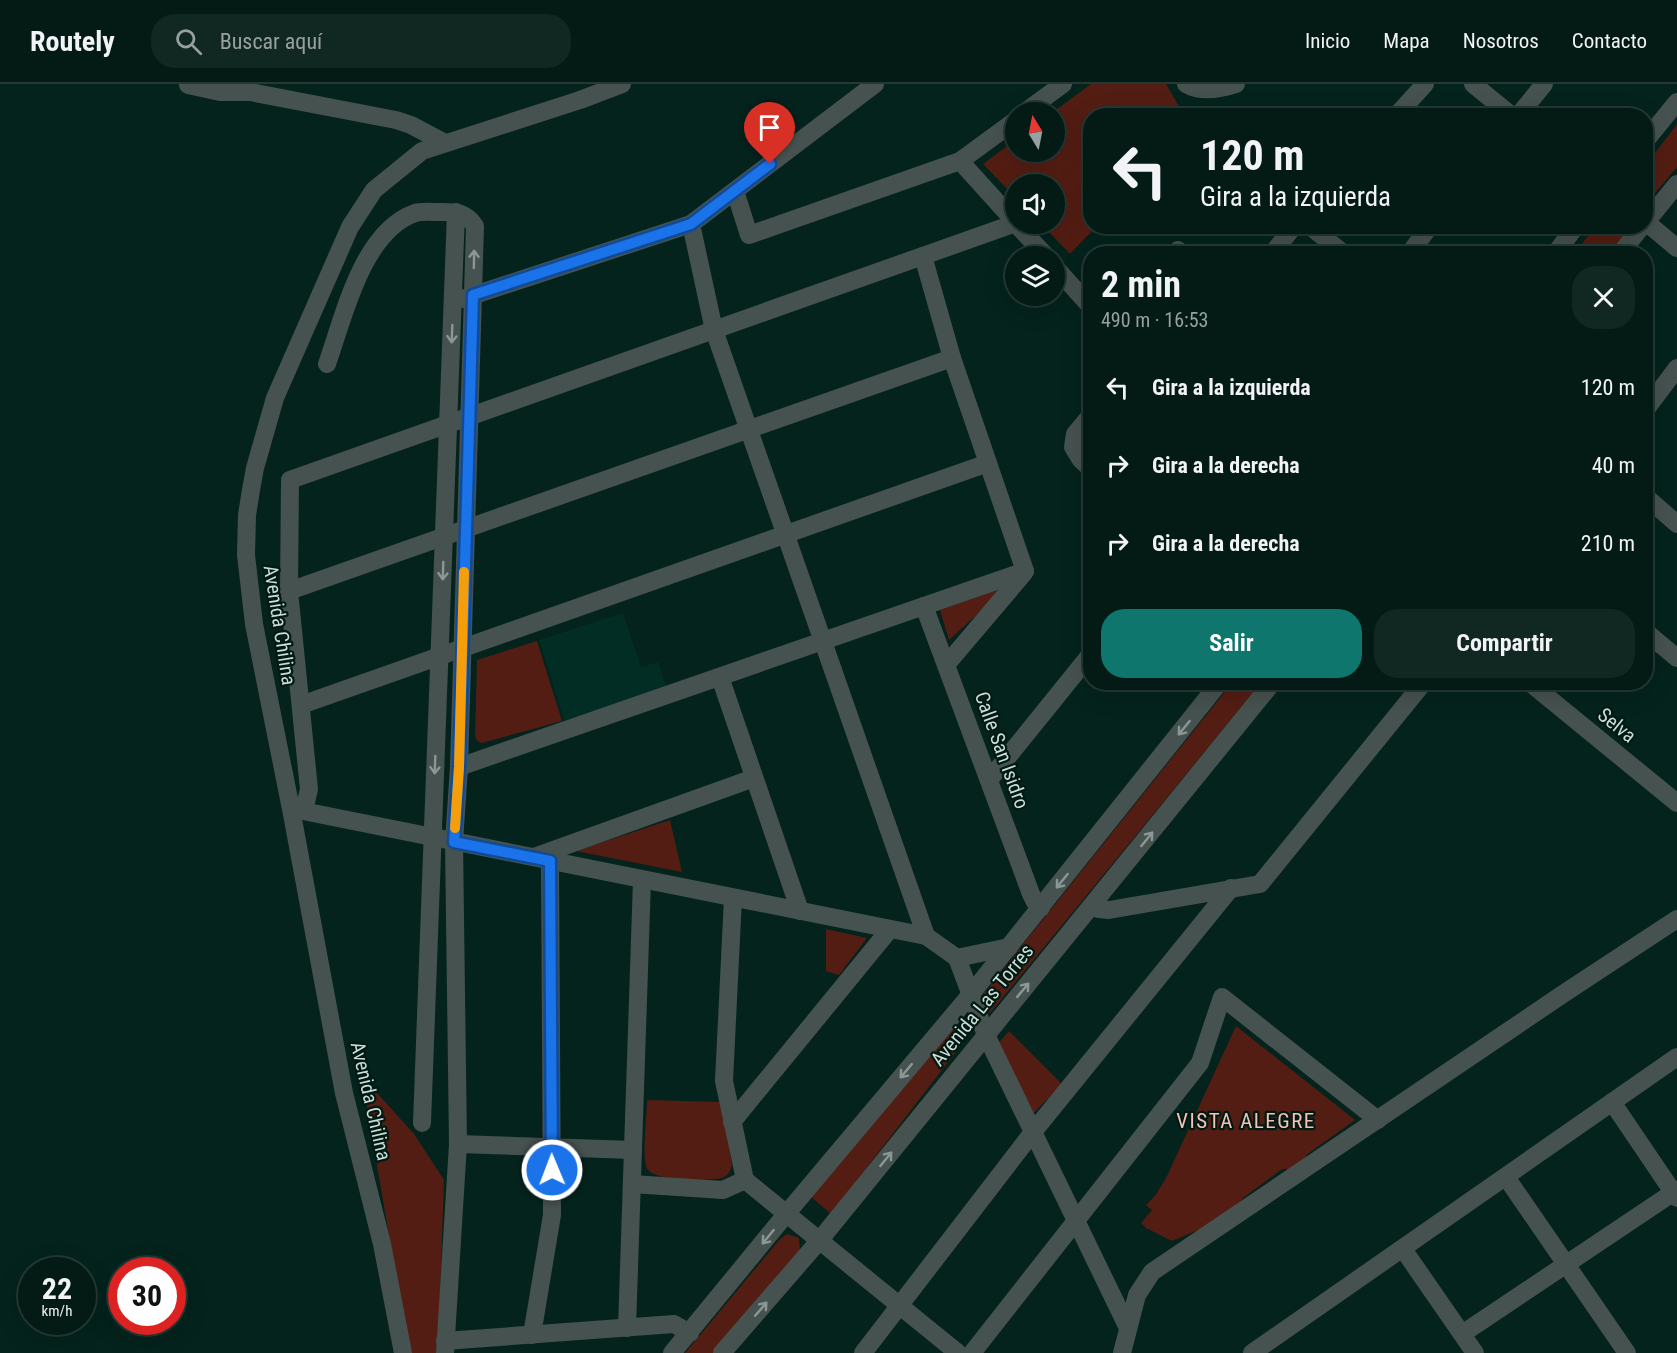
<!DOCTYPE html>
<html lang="es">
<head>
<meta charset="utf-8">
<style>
	:root { --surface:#031a15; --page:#112722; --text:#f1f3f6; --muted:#97a1a0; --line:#243834; --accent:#0f766e }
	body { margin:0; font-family:"Roboto Condensed",sans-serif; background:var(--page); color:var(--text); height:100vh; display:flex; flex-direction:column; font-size:22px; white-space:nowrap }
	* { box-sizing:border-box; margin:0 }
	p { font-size:20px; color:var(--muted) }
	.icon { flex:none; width:33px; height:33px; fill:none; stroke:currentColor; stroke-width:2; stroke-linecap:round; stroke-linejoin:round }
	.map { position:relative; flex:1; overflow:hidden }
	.side { position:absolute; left:1083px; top:162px; width:570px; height:444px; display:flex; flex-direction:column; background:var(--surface); border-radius:24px; box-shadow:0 6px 24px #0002,0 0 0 2px var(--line) }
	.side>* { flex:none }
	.hud { position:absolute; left:1083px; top:24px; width:570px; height:126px; border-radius:24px; box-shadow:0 6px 24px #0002,0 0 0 2px var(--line); background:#031a15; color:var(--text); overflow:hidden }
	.needle { width:39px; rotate:350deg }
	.controls { position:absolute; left:1005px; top:18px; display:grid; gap:12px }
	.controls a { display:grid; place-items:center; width:60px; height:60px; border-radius:50%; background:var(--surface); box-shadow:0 6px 24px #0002,0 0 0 2px var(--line); font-size:30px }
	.speed { position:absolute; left:18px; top:1173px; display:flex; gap:12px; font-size:30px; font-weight:700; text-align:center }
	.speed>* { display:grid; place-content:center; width:78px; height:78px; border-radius:50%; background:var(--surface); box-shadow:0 6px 24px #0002,0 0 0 2px var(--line); line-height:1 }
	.speed small { font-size:15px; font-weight:400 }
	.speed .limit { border:9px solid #d22; background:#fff; color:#111 }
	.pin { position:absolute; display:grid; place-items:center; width:51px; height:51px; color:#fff; margin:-62px -26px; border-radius:50% 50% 50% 0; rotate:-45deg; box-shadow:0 0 6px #0007 }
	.pin .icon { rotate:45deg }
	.me { position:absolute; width:66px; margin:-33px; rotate:359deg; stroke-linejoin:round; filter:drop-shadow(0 0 4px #0008) }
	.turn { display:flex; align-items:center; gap:21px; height:126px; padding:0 18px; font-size:27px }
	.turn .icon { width:78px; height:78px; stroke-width:2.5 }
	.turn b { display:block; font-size:42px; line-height:51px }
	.round { display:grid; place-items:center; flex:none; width:63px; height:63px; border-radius:24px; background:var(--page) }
	.summary { display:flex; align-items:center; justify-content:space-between; height:102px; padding:0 18px }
	h1 { font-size:36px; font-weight:700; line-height:45px }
	.cta { display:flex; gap:12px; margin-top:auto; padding:12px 18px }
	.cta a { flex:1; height:69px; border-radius:24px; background:var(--accent); color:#fff; font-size:24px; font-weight:700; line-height:69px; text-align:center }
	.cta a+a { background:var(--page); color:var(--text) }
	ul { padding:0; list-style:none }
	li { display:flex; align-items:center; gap:18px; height:78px; padding:0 18px }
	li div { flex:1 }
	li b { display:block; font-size:22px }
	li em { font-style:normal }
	header { display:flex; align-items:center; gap:36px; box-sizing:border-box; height:84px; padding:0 30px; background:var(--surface); border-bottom:2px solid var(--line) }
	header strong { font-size:28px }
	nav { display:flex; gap:33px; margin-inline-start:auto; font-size:21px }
	.search { width:420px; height:54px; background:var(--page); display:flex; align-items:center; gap:15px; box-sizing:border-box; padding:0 21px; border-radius:24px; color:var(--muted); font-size:22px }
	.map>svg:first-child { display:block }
</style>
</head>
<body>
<header>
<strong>Routely</strong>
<div class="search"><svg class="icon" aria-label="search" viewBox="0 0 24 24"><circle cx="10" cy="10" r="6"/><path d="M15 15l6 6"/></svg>Buscar aquí</div>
<nav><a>Inicio</a><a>Mapa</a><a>Nosotros</a><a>Contacto</a></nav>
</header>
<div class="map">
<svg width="1677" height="1269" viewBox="0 0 1677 1269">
	<rect width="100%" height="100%" fill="#04231c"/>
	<polygon fill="#012d24" points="623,529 641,583 658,578 667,604 564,636 539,556"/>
	<g fill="#531d13">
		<polygon points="1091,0 1166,0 1184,31 1090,32 1090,142 1096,143 1070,170 1041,140 1054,140 1054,100 1016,100 1015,113 983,80 1015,56 1016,68 1054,68 1054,28 1053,28"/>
		<polygon points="1677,40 1677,83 1651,114 1646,116 1646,81"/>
		<polygon points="1595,143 1630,143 1629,153 1615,169 1574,170"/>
		<polygon points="1008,502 949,556 940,526"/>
		<polygon points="537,557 562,637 482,659 477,657 475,651 477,576"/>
		<polygon points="1232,599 1261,599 990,929 976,919"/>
		<polygon points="670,736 682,788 576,767"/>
		<polygon points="826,845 867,854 839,891 826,887"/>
		<polygon points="1236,942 1355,1036 1306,1071 1307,1078 1292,1085 1282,1085 1243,1114 1235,1126 1225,1135 1172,1157 1146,1144 1141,1139 1152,1126 1146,1121 1155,1112 1167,1092"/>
		<polygon points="949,945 962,946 965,950 965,956 831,1130 810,1112"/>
		<polygon points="1009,947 1062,1000 1029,1034 996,962"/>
		<polygon points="363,999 379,1011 414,1050 444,1096 438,1269 409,1269"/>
		<path d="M647,1016L722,1018L732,1082C730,1086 729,1091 724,1093C716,1098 670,1095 660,1092C655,1091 651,1089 648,1086C641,1078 647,1029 647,1016Z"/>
		<polygon points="787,1150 799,1154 800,1168 713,1269 685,1269 780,1155"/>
	</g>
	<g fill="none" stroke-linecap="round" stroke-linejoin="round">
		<g stroke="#46524f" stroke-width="18">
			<path d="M1186,0C1201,9 1221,5 1236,0"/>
			<polyline points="1473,0 1512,32"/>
			<polyline points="188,1 220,8 250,8 396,36 411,41 445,59"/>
			<polyline points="1025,28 1063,0"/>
			<polyline points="1396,32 1425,0"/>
			<polyline points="1518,32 1544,0"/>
			<polyline points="1646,56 1677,18"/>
			<polyline points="735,107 749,151 960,77 1016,36"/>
			<polyline points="1646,138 1677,100"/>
			<polyline points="1646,138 1677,164"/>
			<polyline points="691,140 714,246 926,852"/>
			<polyline points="1016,140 1046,172"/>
			<polyline points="1310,142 1344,170"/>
			<polyline points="1178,166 1183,170"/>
			<polyline points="1272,170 1294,142"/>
			<polyline points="1409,170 1430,142"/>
			<polyline points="1555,170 1576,142"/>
			<polyline points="1620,170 1642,142"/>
			<polyline points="923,172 952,274 1025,487"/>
			<polyline points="1054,182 1090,222"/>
			<polyline points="462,215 691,140 875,0"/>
			<path d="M327,280C344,232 362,148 415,129C422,127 431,128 438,128C454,128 465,127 475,142L459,683L454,758L458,1060L445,1269"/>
			<polyline points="1646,325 1677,284"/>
			<polyline points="1090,332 1075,350 1073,363 1081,376 1090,384"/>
			<polyline points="1646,413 1677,440"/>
			<polyline points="289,507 952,274"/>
			<polyline points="924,522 1031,810 1035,818 1041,824"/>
			<polyline points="1646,548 1677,574"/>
			<polyline points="946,581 1024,489"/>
			<polyline points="720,593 800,827"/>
			<polyline points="1529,598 1677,719"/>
			<polyline points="301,621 988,379"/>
			<polyline points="459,683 1025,487"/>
			<polyline points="989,696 1090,571"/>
			<polyline points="293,725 926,852 957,874 986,951 1128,1244"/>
			<polyline points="304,727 309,705 289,507 290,396 1016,139 960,77"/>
			<polyline points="534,773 754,694"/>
			<polyline points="733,814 724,997 745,1096 958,1269"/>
			<polyline points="1092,823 1099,825 1109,826 1260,800 1424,598"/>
			<polyline points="957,874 1009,863"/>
			<polyline points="1612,1018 1677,1114"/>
			<polyline points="732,1038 890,845"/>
			<polyline points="422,1039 456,128"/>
			<polyline points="458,1060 633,1066"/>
			<polyline points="1506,1093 1627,1269"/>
			<polyline points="632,1100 723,1106 745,1096"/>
			<polyline points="1403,1165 1475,1269"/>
			<polyline points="627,1244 642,796"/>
			<polyline points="1462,1250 1677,1106"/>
			<polyline points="532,1251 552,1131 550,777"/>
			<polyline points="445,1257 674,1240 690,1249"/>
			<polyline points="403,1269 382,1160 344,1009 291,725 254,540 246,471 247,431 251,406 255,384 275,314 350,143 374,106 422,67 580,16 622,0"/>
			<polyline points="672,1269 787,1129 971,910 1220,598"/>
			<polyline points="722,1269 819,1157 1273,598"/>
			<polyline points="863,1269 1033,1048 1231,804"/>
			<polyline points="972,1269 1200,979 1222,913 1378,1036"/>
			<polyline points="1122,1269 1137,1211 1152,1188 1566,908 1677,835"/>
			<polyline points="1252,1269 1677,973"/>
		</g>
	</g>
	<defs><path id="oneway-shaft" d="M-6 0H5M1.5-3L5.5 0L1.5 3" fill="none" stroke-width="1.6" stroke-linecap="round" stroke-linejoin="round" transform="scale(1.5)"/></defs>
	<g stroke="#899894">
		<use href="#oneway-shaft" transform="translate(474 175) rotate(-89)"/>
		<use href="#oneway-shaft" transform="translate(452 250) rotate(92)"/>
		<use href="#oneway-shaft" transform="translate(443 487) rotate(92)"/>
		<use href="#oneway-shaft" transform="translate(1184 644) rotate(129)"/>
		<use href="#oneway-shaft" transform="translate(435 681) rotate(92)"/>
		<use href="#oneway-shaft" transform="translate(1147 755) rotate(-51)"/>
		<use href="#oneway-shaft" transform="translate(1062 797) rotate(129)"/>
		<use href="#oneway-shaft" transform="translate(1023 906) rotate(-50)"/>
		<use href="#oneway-shaft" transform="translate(906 987) rotate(130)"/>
		<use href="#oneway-shaft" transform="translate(886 1075) rotate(-51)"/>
		<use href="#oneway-shaft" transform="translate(768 1153) rotate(129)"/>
		<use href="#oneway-shaft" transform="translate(761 1225) rotate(-49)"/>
	</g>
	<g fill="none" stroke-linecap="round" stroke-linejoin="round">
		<g stroke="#114b97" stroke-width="15">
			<polyline id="route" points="552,1086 550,777 454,758 459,683 473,211 691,140 770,80"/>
		</g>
		<use href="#route" stroke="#1a73e8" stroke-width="10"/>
		<polyline stroke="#f59e0b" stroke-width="10" points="455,744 459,683 464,488"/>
	</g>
	<g text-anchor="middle" stroke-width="4.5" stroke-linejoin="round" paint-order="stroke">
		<g font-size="20" fill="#ccddd8" stroke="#001a13">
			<text transform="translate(280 541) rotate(81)" y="7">Avenida Chilina</text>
			<text transform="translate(1617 641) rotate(39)" y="7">Selva</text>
			<text transform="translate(1002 666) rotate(70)" y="7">Calle San Isidro</text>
			<text transform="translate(982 921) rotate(-51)" y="7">Avenida Las Torres</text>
			<text transform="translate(371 1017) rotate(77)" y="7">Avenida Chilina</text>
		</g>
		<g font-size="21" letter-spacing="1.5" fill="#f4c2b7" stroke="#001a13">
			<text x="1246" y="1044">VISTA ALEGRE</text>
		</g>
	</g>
</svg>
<div class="controls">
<a><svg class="needle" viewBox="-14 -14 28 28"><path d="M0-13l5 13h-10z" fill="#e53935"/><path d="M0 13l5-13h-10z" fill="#97a1a0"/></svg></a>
<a><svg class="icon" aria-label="sound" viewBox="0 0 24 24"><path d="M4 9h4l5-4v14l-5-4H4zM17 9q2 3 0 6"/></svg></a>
<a><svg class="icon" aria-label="layers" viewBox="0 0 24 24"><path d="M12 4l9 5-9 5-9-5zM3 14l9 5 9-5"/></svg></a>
</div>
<div class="speed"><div>22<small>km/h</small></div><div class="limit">30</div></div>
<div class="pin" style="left:770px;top:80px;background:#d93025"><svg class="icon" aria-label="arrive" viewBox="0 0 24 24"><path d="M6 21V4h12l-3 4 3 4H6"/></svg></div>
<svg class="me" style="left:552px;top:1086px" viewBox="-20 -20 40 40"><circle r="17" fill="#1a73e8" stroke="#fff" stroke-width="3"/><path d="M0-11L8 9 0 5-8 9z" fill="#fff"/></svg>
<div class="hud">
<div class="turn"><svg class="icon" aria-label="left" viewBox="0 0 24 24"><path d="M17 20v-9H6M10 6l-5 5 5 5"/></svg><div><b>120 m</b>Gira a la izquierda</div></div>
</div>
<section class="side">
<div class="summary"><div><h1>2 min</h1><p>490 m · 16:53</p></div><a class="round"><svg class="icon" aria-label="close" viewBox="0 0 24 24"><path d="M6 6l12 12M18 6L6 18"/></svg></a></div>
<ul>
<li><svg class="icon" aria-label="left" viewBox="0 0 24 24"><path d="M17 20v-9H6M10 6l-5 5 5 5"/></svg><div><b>Gira a la izquierda</b></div><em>120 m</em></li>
<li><svg class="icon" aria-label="right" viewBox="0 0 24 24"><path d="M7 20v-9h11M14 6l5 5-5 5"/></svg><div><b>Gira a la derecha</b></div><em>40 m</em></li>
<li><svg class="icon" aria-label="right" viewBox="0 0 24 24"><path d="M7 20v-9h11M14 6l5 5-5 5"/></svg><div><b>Gira a la derecha</b></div><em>210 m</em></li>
</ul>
<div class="cta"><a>Salir</a><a>Compartir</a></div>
</section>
</div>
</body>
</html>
